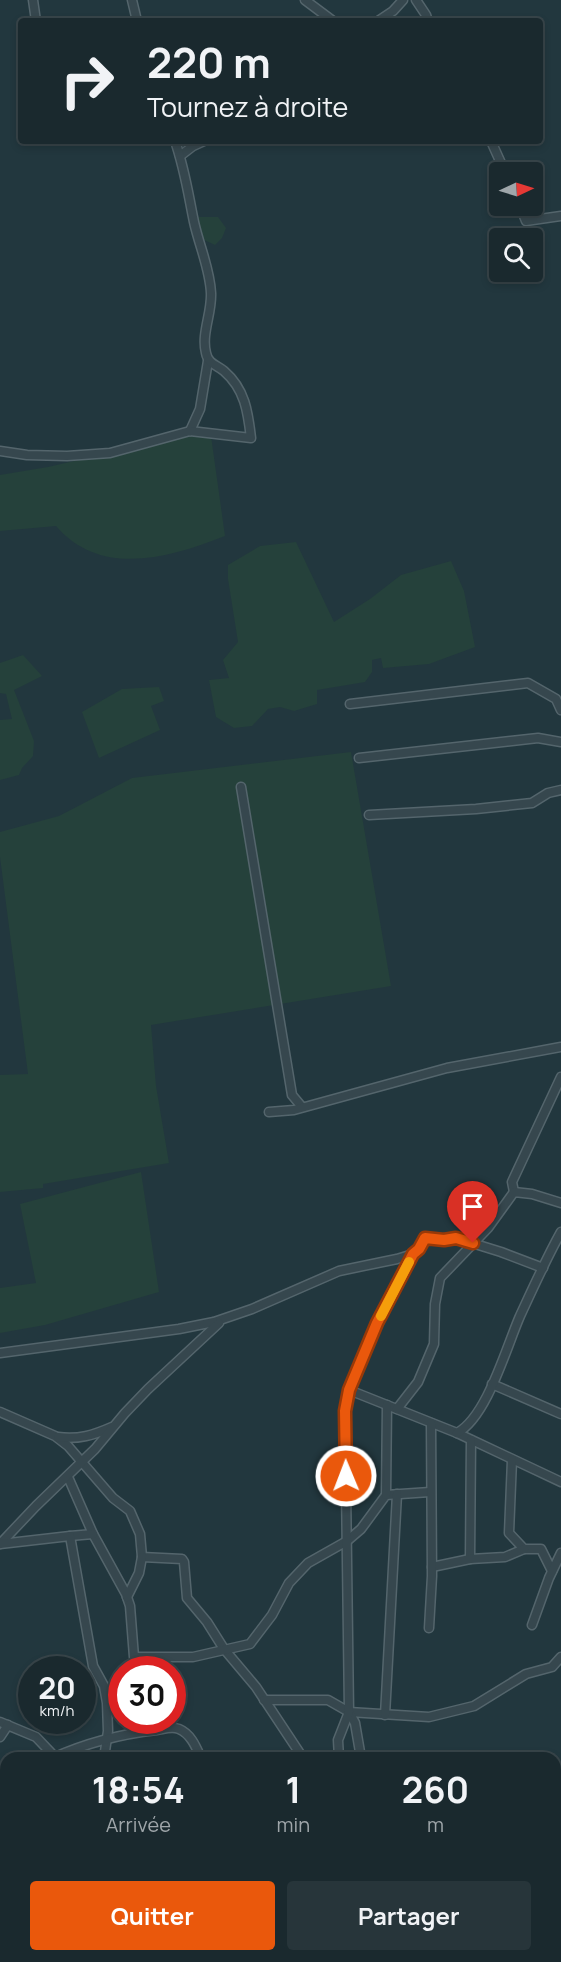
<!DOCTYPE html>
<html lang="fr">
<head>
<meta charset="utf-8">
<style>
	:root { --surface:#1a292e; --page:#27353a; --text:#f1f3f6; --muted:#9fa6aa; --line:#38454a; --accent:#ea580c }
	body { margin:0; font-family:Manrope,sans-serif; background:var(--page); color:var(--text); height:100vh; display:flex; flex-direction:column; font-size:22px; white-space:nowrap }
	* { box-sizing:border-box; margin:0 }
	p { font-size:20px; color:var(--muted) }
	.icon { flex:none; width:33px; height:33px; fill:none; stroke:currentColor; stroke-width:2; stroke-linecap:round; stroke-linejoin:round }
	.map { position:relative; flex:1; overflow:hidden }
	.side { position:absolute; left:0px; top:1752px; width:561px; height:210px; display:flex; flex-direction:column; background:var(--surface); border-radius:18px 18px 0 0; box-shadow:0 3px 9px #0003,0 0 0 2px var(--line) }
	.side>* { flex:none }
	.guide { position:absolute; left:18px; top:18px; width:525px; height:126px; border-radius:6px; box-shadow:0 3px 9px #0003,0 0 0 2px var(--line); background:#1a292e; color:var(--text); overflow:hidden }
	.needle { width:39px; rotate:86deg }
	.buttons { position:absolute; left:489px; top:162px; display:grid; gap:12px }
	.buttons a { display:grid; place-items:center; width:54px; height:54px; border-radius:6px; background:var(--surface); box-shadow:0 3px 9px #0003,0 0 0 2px var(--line); font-size:30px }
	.speed { position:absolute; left:18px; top:1656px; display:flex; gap:12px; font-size:30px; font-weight:700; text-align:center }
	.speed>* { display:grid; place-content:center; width:78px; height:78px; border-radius:50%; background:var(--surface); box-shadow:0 3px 9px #0003,0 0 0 2px var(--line); line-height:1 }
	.speed small { font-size:15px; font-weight:400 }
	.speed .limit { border:9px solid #d22; background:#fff; color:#111 }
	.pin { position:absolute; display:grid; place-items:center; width:51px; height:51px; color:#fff; margin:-62px -26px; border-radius:50% 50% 50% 0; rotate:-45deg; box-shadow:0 0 6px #0007 }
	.pin .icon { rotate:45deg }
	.me { position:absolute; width:66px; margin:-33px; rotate:359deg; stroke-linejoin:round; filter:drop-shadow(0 0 4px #0008) }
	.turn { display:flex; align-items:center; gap:21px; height:126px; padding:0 30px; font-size:27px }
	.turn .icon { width:78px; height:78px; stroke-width:2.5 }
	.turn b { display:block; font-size:42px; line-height:51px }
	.eta { display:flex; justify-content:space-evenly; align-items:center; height:102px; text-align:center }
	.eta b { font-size:36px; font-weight:700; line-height:42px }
	.primary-button { display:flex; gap:12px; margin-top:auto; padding:12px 30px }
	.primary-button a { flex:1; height:69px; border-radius:6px; background:var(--accent); color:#fff; font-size:24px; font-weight:700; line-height:69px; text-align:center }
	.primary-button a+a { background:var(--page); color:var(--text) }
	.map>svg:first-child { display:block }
</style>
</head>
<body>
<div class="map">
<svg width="561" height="1962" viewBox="0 0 561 1962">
	<rect width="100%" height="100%" fill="#22373e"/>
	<g fill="#25413b">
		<polygon points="199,217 218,217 226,228 222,238 215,245 200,238 192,222"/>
		<path d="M192,434L211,436L225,536C169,558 101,578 56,526L0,531V475L48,467Z"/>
		<polygon points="296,542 334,622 370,599 401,575 451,561 464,591 475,647 429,664 383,668 381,658 372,660 372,672 365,682 317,690 317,704 294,711 280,707 268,709 252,726 234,728 216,717 209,680 229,678 223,660 238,642 228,579 228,565 260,546"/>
		<polygon points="23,655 42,676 14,690 34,741 33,756 22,768 19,775 0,780 0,720 12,719 6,694 0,693 0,663"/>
		<polygon points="159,687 164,701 151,706 160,730 99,758 82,712 122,689"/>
		<polygon points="351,752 391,986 151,1025 156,1086 169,1163 43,1184 43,1188 0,1192 0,1075 28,1074 0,857 0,832 59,816 132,778"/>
		<polygon points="141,1172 159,1292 45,1325 0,1333 0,1288 36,1283 20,1204"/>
	</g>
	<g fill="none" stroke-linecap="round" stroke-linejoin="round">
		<g stroke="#54656c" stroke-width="11">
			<g id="street">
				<polyline points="33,0 36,21"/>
				<polyline points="132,0 137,21"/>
				<polyline points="305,0 333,21"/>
				<polyline points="416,0 426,15 428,21"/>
				<polyline points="378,21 393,11 403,0"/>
				<polyline points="491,141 505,172"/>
				<polyline points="180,156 193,146 204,141"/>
				<polyline points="520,206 526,221 561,216"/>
				<polyline points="190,431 200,409 208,361"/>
				<path d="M0,451L27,455L67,456L110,453L190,431L251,438C248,412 245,389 224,371C217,365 208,364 206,353C201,334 212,313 211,293C210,269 199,245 194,222C188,193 185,170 175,141"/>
				<polyline points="350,704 528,683 556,699 561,710"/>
				<polyline points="359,758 538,738 561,742"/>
				<polyline points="241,787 292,1095 302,1107"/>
				<polyline points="369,815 476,809 532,803 548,793 561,790"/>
				<polyline points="269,1112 294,1110 447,1068 561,1047"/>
				<polyline points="514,1192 512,1182 561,1077"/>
				<polyline points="0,1353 179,1329 214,1322 252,1309 339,1271 397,1259 413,1254 419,1249 425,1238 444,1241 456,1238 501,1252 543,1268"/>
				<polyline points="492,1384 561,1414"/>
				<polyline points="349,1390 457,1433 561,1482"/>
				<polyline points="397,1409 418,1382 434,1344 435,1304 440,1278 488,1228 514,1192 532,1194 561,1203"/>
				<polyline points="0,1412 55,1436 68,1446 113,1498 130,1511 140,1534 142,1557 182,1559 184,1562 187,1598 207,1622 224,1649 256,1687 303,1758"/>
				<path d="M457,1433C487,1417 506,1348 520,1316C533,1288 546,1259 561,1232"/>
				<path d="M58,1437C78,1440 94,1435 112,1427"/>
				<polyline points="512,1460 509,1533 524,1549 541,1549 552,1571"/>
				<polyline points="68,1477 93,1534 126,1594 130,1606 134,1657 193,1657 250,1644 272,1615 289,1583 308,1563 347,1541 361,1529 386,1495 430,1492"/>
				<polyline points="386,1495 387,1405"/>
				<polyline points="70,1536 93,1534"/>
				<polyline points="0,1544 36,1506 95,1449 125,1413 148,1389 219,1323"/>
				<polyline points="0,1544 70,1536 93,1666 104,1686 107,1703 108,1731 104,1758"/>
				<polyline points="470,1559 471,1440"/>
				<polyline points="432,1567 470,1559 505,1557 524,1549"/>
				<polyline points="127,1597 139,1573 142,1557"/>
				<polyline points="532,1625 549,1578 561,1553"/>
				<polyline points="429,1628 432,1576 431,1423"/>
				<polyline points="264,1700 328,1700 349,1712 429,1717 474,1706 526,1674 552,1667 561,1657"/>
				<polyline points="349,1712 355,1723 361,1758"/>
				<polyline points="385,1715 397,1494"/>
				<polyline points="0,1722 36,1737 56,1758"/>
				<polyline points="0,1737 8,1725"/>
				<path d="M53,1758C86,1743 121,1734 157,1730C164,1729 172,1726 179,1729C191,1734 196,1747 201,1758"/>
				<path d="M339,1758L338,1740L349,1712L345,1411C357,1355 387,1304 413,1254"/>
				<polyline points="0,1796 6,1785"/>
				<polyline points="555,1821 561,1821"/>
				<polyline points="0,1854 6,1857"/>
				<polyline points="555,1900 561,1902"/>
				<polyline points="45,1956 46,1962"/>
				<polyline points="198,1956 205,1962"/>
				<polyline points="157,1962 157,1956"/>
				<polyline points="211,1962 235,1959 249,1962"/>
				<polyline points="389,1962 390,1956"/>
			</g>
		</g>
		<use href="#street" stroke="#36474e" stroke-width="8"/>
	</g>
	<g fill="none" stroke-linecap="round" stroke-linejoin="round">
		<g stroke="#983908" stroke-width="15">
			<polyline id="route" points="346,1476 345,1411 349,1390 377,1323 413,1254 419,1249 425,1238 444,1240 456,1238 473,1243"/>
		</g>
		<use href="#route" stroke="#ea580c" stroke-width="10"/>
		<polyline stroke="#f59e0b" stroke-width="10" points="381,1316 409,1262"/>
	</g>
</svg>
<div class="buttons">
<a><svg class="needle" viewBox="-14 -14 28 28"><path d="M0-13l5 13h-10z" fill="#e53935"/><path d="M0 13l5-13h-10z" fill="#9fa6aa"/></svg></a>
<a><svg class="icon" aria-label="search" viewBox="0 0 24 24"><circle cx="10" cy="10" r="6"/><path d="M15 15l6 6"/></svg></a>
</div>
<div class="speed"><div>20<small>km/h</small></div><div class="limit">30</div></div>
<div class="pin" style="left:473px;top:1243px;background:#d93025"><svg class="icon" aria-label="arrive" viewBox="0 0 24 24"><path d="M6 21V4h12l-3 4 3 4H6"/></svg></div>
<svg class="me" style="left:346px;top:1476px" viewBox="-20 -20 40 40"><circle r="17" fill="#ea580c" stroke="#fff" stroke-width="3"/><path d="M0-11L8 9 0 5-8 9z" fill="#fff"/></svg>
<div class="guide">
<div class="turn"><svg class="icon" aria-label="right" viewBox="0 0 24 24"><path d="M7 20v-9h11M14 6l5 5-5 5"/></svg><div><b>220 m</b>Tournez à droite</div></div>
</div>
<section class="side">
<div class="eta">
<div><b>18:54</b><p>Arrivée</p></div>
<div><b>1</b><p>min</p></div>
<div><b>260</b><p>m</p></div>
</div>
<div class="primary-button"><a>Quitter</a><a>Partager</a></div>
</section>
</div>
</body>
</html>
